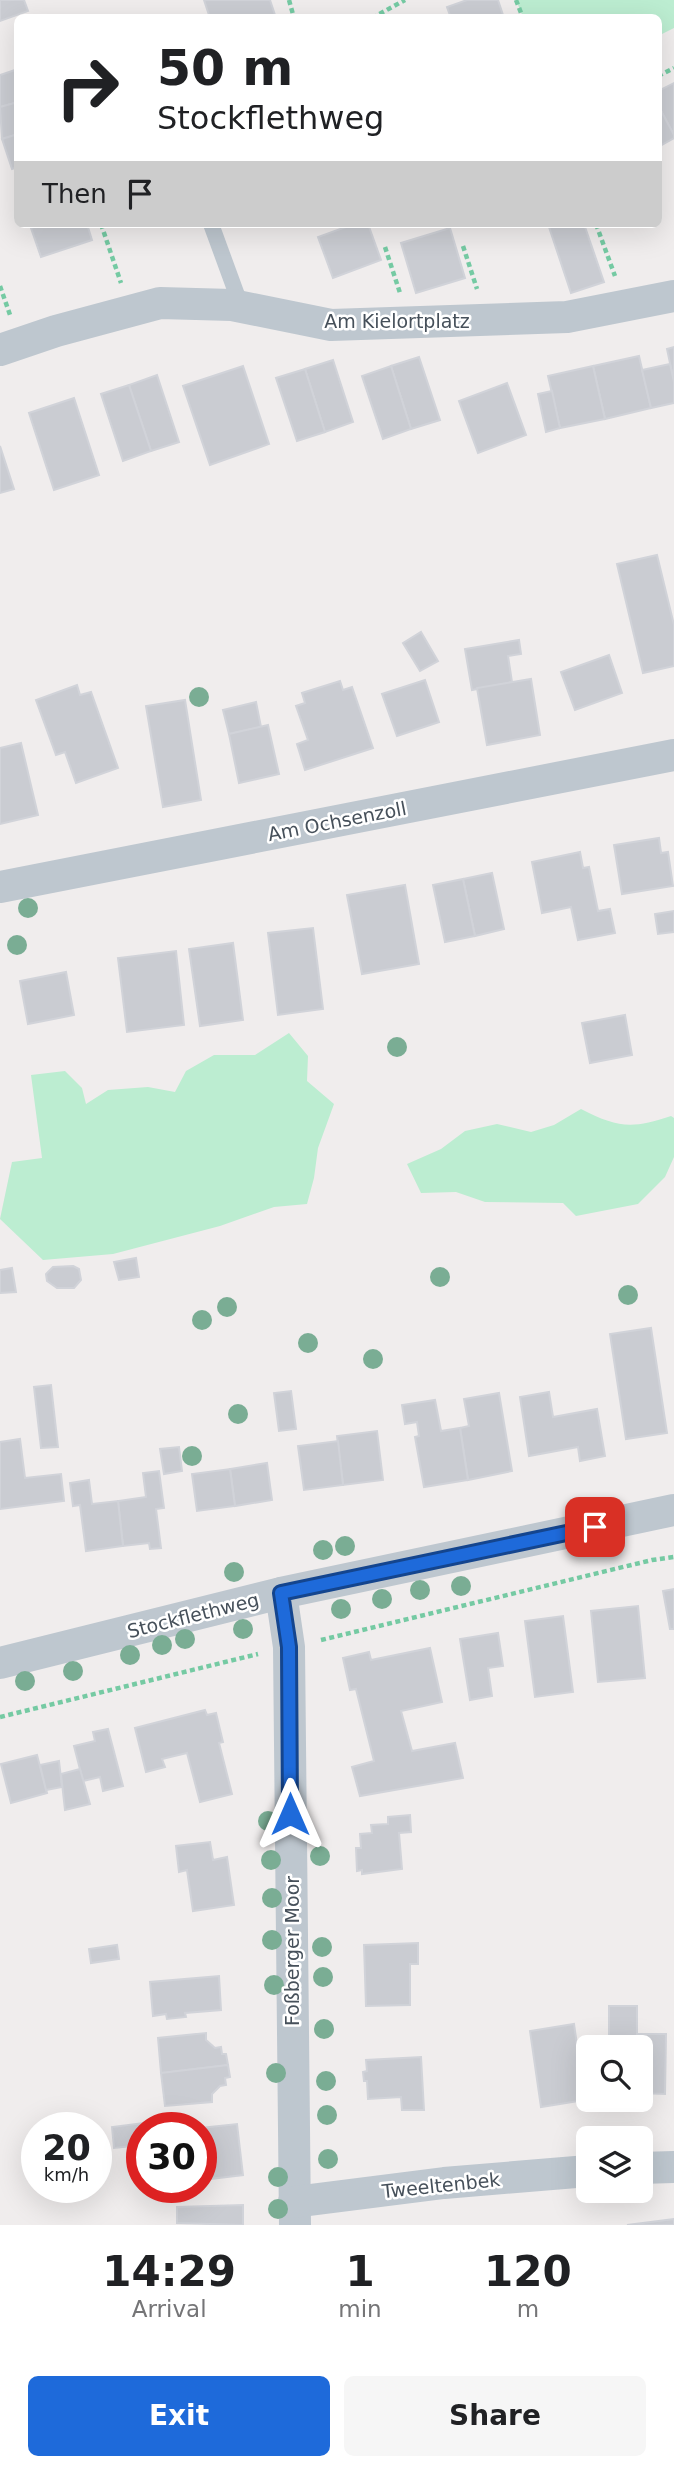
<!DOCTYPE html>
<html lang="en">
<head>
<meta charset="utf-8">
<style>
	:root { --surface:#fff; --page:#f6f6f6; --text:#202124; --muted:#757577; --accent:#1e6ada }
	body { margin:0; font-family:"DejaVu Sans",sans-serif; background:var(--page); color:var(--text); height:100vh; display:flex; flex-direction:column; font-size:26px; white-space:nowrap }
	* { box-sizing:border-box; margin:0 }
	p { font-size:23px; color:var(--muted) }
	.icon { flex:none; width:38px; height:38px; fill:none; stroke:currentColor; stroke-width:2; stroke-linecap:round; stroke-linejoin:round }
	.map { position:relative; height:2225px; overflow:hidden }
	.side { display:flex; flex-direction:column; background:var(--surface); flex:1 }
	.side>* { flex:none }
	.top-card { position:absolute; left:14px; top:14px; width:648px; height:214px; border-radius:10px; box-shadow:0 7px 28px #0002; background:#fff; color:var(--text); overflow:hidden }
	.buttons { position:absolute; left:576px; top:2035px; display:grid; gap:14px }
	.buttons a { display:grid; place-items:center; width:77px; height:77px; border-radius:10px; background:var(--surface); box-shadow:0 7px 28px #0002; font-size:35px }
	.speed { position:absolute; left:21px; top:2112px; display:flex; gap:14px; font-size:35px; font-weight:700; text-align:center }
	.speed>* { display:grid; place-content:center; width:91px; height:91px; border-radius:50%; background:var(--surface); box-shadow:0 7px 28px #0002; line-height:1 }
	.speed small { font-size:18px; font-weight:400 }
	.speed .limit { border:10px solid #d22; background:#fff; color:#111 }
	.pin { position:absolute; display:grid; place-items:center; width:60px; height:60px; color:#fff; margin:-30px; border-radius:14px; box-shadow:0 4px 10px #0006 }
	.me { position:absolute; width:77px; margin:-38px; rotate:0deg; stroke-linejoin:round; filter:drop-shadow(0 0 5px #0008) }
	.turn { display:flex; align-items:center; gap:24px; height:147px; padding:0 28px; font-size:32px }
	.turn .icon { width:91px; height:91px; stroke-width:2.5 }
	.turn b { display:block; font-size:49px; line-height:60px }
	.then { display:flex; align-items:center; height:66px; padding:0 28px; background:#0003; gap:14px; font-size:26px }
	.eta { display:flex; justify-content:space-evenly; align-items:center; height:119px; text-align:center }
	.eta b { font-size:42px; font-weight:600; line-height:49px }
	.action { display:flex; gap:14px; margin-top:auto; padding:14px 28px }
	.action a { flex:1; height:80px; border-radius:10px; background:var(--accent); color:#fff; font-size:28px; font-weight:600; line-height:80px; text-align:center }
	.action a+a { background:var(--page); color:var(--text) }
	.map>svg:first-child { display:block }
</style>
</head>
<body>
<div class="map">
<svg width="674" height="2225" viewBox="0 0 674 2225">
	<rect width="100%" height="100%" fill="#f0eded"/>
	<g fill="#bcedd1">
		<polygon points="516,0 674,0 674,28 658,36 658,18 523,17"/>
		<polygon points="289,1033 308,1056 307,1081 334,1104 318,1148 314,1178 307,1204 274,1207 220,1226 113,1254 43,1260 0,1219 12,1162 42,1158 31,1075 65,1071 82,1088 86,1104 108,1090 148,1087 175,1092 186,1071 214,1055 255,1055"/>
		<path d="M581,1109C618,1128 632,1129 671,1116L674,1118V1157L665,1177L638,1204L576,1216L563,1203L485,1202L456,1192L421,1193L407,1164L441,1149L465,1131L497,1124L531,1132L554,1125Z"/>
	</g>
	<g fill="#caccd2" stroke="#d1d3d9" stroke-width="2">
		<polygon points="0,0 24,0 28,11 0,21"/>
		<polygon points="204,0 270,0 276,18 210,18"/>
		<polygon points="467,0 498,0 504,18 451,18 447,7"/>
		<polygon points="18,69 18,102 0,107 0,75"/>
		<polygon points="674,83 674,135 658,105 658,91"/>
		<polygon points="18,102 18,134 2,139 0,107"/>
		<polygon points="658,105 674,135 674,138 658,147"/>
		<polygon points="18,134 18,167 12,169 2,139"/>
		<polygon points="42,224 87,224 92,240 41,257 31,228"/>
		<polygon points="354,224 368,224 381,260 333,278 318,237"/>
		<polygon points="548,224 584,224 604,282 571,293"/>
		<polygon points="450,228 465,278 416,293 401,243"/>
		<polygon points="674,347 674,382 667,349"/>
		<polygon points="639,356 651,408 605,419 593,366"/>
		<polygon points="419,357 440,420 411,429 391,366"/>
		<polygon points="333,360 353,422 325,432 305,369"/>
		<polygon points="670,364 674,382 674,403 651,408 642,370"/>
		<polygon points="243,366 269,444 210,465 183,386"/>
		<polygon points="391,366 411,429 383,439 362,376"/>
		<polygon points="593,366 605,419 560,428 548,376"/>
		<polygon points="305,369 325,432 297,441 276,378"/>
		<polygon points="157,375 179,442 151,451 129,385"/>
		<polygon points="507,383 526,435 478,453 459,401"/>
		<polygon points="129,385 151,451 123,461 101,394"/>
		<polygon points="552,391 560,428 546,432 538,394"/>
		<polygon points="74,398 99,475 54,490 29,413"/>
		<polygon points="0,446 14,489 0,493"/>
		<polygon points="657,555 674,625 674,666 643,673 617,564"/>
		<polygon points="421,632 438,661 420,671 403,643"/>
		<polygon points="519,640 521,654 508,656 512,682 472,690 465,649"/>
		<polygon points="609,655 622,693 575,710 561,672"/>
		<polygon points="531,679 540,735 487,745 477,688"/>
		<polygon points="425,680 439,722 397,736 382,694"/>
		<polygon points="340,681 343,690 352,687 373,748 305,770 297,744 308,740 296,706 305,703 302,693"/>
		<polygon points="77,685 80,695 91,692 118,768 76,783 65,752 56,755 36,700"/>
		<polygon points="185,700 201,800 163,807 146,706"/>
		<polygon points="256,702 261,727 229,734 223,710"/>
		<polygon points="268,725 279,774 239,783 229,734"/>
		<polygon points="21,743 38,815 0,824 0,748"/>
		<polygon points="659,838 661,853 668,852 673,886 622,894 614,845"/>
		<polygon points="580,852 583,868 589,867 598,911 610,909 615,933 578,940 571,907 542,913 532,862"/>
		<polygon points="492,873 504,929 475,936 463,879"/>
		<polygon points="463,879 475,936 445,942 433,885"/>
		<polygon points="405,885 419,964 362,974 347,895"/>
		<polygon points="674,911 674,932 658,934 655,914"/>
		<polygon points="313,928 323,1009 278,1015 268,933"/>
		<polygon points="233,943 243,1020 200,1026 189,949"/>
		<polygon points="176,951 184,1025 127,1032 118,958"/>
		<polygon points="66,972 74,1015 28,1024 20,981"/>
		<polygon points="625,1015 632,1055 590,1063 582,1023"/>
		<polygon points="136,1258 139,1277 119,1280 114,1262"/>
		<polygon points="73,1266 79,1269 81,1280 74,1288 57,1288 47,1281 46,1274 53,1267"/>
		<polygon points="12,1268 16,1292 0,1293 0,1270"/>
		<polygon points="651,1328 667,1433 626,1439 610,1334"/>
		<polygon points="51,1385 58,1447 41,1448 34,1387"/>
		<polygon points="291,1391 296,1429 279,1431 274,1393"/>
		<polygon points="549,1392 553,1417 597,1409 605,1456 580,1461 578,1447 529,1456 520,1397"/>
		<polygon points="499,1393 512,1471 468,1480 460,1428 469,1426 464,1399"/>
		<polygon points="435,1400 441,1431 460,1428 468,1480 424,1487 415,1437 419,1436 417,1422 405,1424 402,1405"/>
		<polygon points="377,1431 383,1480 343,1485 337,1436"/>
		<polygon points="20,1439 25,1478 61,1474 64,1501 0,1509 0,1442"/>
		<polygon points="338,1441 343,1485 304,1490 298,1446"/>
		<polygon points="179,1447 182,1471 164,1474 160,1449"/>
		<polygon points="267,1463 272,1500 235,1506 230,1469"/>
		<polygon points="230,1469 235,1506 197,1511 192,1474"/>
		<polygon points="159,1471 164,1508 156,1509 161,1548 150,1549 149,1543 123,1546 118,1501 146,1497 143,1473"/>
		<polygon points="89,1480 92,1504 118,1501 123,1546 86,1551 80,1505 73,1506 70,1483"/>
		<polygon points="674,1589 674,1629 670,1629 663,1591"/>
		<polygon points="638,1606 645,1678 598,1682 591,1611"/>
		<polygon points="563,1616 573,1692 535,1697 525,1621"/>
		<polygon points="498,1633 503,1666 488,1668 492,1696 470,1700 460,1639"/>
		<polygon points="430,1648 442,1702 401,1711 412,1751 455,1743 463,1778 360,1796 352,1767 374,1761 356,1689 350,1690 343,1658 369,1652 371,1660"/>
		<polygon points="205,1710 207,1715 216,1713 223,1742 219,1743 232,1794 200,1802 187,1753 162,1759 165,1767 146,1772 135,1728"/>
		<polygon points="108,1729 123,1786 103,1791 100,1777 83,1781 74,1746 95,1741 93,1732"/>
		<polygon points="37,1755 47,1793 11,1803 1,1764"/>
		<polygon points="59,1761 62,1787 46,1790 40,1765"/>
		<polygon points="80,1769 90,1804 65,1810 61,1774"/>
		<polygon points="410,1815 411,1832 399,1833 402,1869 362,1874 362,1870 357,1871 356,1848 361,1848 360,1834 372,1833 371,1825 388,1824 388,1817"/>
		<polygon points="210,1842 213,1860 227,1857 234,1905 193,1911 187,1870 179,1872 176,1846"/>
		<polygon points="418,1943 418,1964 410,1964 410,2005 366,2006 364,1945"/>
		<polygon points="117,1945 119,1959 91,1963 89,1949"/>
		<polygon points="219,1976 221,2010 185,2013 186,2017 167,2019 166,2014 153,2016 150,1982"/>
		<polygon points="609,2006 637,2006 637,2034 666,2034 665,2094 640,2093 640,2048 609,2048"/>
		<polygon points="574,2024 585,2100 541,2107 530,2031"/>
		<polygon points="206,2033 206,2040 215,2048 221,2047 222,2054 226,2054 228,2065 161,2073 158,2038"/>
		<polygon points="421,2057 424,2110 402,2110 401,2097 368,2099 367,2081 364,2081 363,2072 367,2071 366,2060"/>
		<polygon points="228,2065 230,2077 225,2078 226,2085 220,2086 212,2094 212,2102 165,2106 161,2073"/>
		<polygon points="151,2122 152,2128 142,2128 142,2145 114,2148 112,2127"/>
		<polygon points="237,2124 243,2175 201,2180 201,2128"/>
		<polygon points="243,2205 243,2225 177,2223 177,2207"/>
		<polygon points="674,2219 674,2225 627,2225"/>
	</g>
	<g fill="none" stroke-linecap="round" stroke-linejoin="round">
		<g stroke="#75caa3" stroke-width="4.5" stroke-dasharray="5 3.5" stroke-linecap="butt">
			<polyline points="289,0 294,18"/>
			<polyline points="516,0 523,18"/>
			<polyline points="372,18 405,0"/>
			<polyline points="658,76 674,68"/>
			<polyline points="101,224 121,283"/>
			<polyline points="596,224 615,276"/>
			<polyline points="463,246 477,289"/>
			<polyline points="385,247 400,293"/>
			<polyline points="0,286 10,315"/>
			<polyline points="321,1640 652,1560 674,1557"/>
			<polyline points="0,1717 258,1654"/>
		</g>
		<polyline stroke="#bec7cf" stroke-width="16" points="211,224 241,306"/>
		<g stroke="#bec7cf" stroke-width="32">
			<polyline points="0,350 56,331 160,303 232,305 331,325 567,317 674,296"/>
			<polyline points="0,887 674,755"/>
			<polyline points="281,1593 289,1647 295,2225"/>
			<polyline points="0,1663 281,1593 674,1510"/>
			<polyline points="640,2168 674,2167"/>
			<polyline points="294,2202 444,2183 588,2171"/>
		</g>
	</g>
	<g fill="#7aad94">
		<circle cx="199" cy="697" r="10"/>
		<circle cx="28" cy="908" r="10"/>
		<circle cx="17" cy="945" r="10"/>
		<circle cx="397" cy="1047" r="10"/>
		<circle cx="440" cy="1277" r="10"/>
		<circle cx="628" cy="1295" r="10"/>
		<circle cx="227" cy="1307" r="10"/>
		<circle cx="202" cy="1320" r="10"/>
		<circle cx="308" cy="1343" r="10"/>
		<circle cx="373" cy="1359" r="10"/>
		<circle cx="238" cy="1414" r="10"/>
		<circle cx="192" cy="1456" r="10"/>
		<circle cx="345" cy="1546" r="10"/>
		<circle cx="323" cy="1550" r="10"/>
		<circle cx="234" cy="1572" r="10"/>
		<circle cx="461" cy="1586" r="10"/>
		<circle cx="420" cy="1590" r="10"/>
		<circle cx="382" cy="1599" r="10"/>
		<circle cx="341" cy="1609" r="10"/>
		<circle cx="243" cy="1629" r="10"/>
		<circle cx="185" cy="1639" r="10"/>
		<circle cx="162" cy="1645" r="10"/>
		<circle cx="130" cy="1655" r="10"/>
		<circle cx="73" cy="1671" r="10"/>
		<circle cx="25" cy="1681" r="10"/>
		<circle cx="268" cy="1821" r="10"/>
		<circle cx="320" cy="1856" r="10"/>
		<circle cx="271" cy="1860" r="10"/>
		<circle cx="272" cy="1898" r="10"/>
		<circle cx="272" cy="1940" r="10"/>
		<circle cx="322" cy="1947" r="10"/>
		<circle cx="323" cy="1977" r="10"/>
		<circle cx="274" cy="1985" r="10"/>
		<circle cx="324" cy="2029" r="10"/>
		<circle cx="276" cy="2073" r="10"/>
		<circle cx="326" cy="2081" r="10"/>
		<circle cx="327" cy="2115" r="10"/>
		<circle cx="328" cy="2159" r="10"/>
		<circle cx="278" cy="2177" r="10"/>
		<circle cx="278" cy="2209" r="10"/>
	</g>
	<g fill="none" stroke-linecap="round" stroke-linejoin="round">
		<g stroke="#14458e" stroke-width="18">
			<polyline id="route" points="290,1814 289,1647 281,1593 595,1527"/>
		</g>
		<use href="#route" stroke="#1e6ada" stroke-width="12"/>
	</g>
	<g text-anchor="middle" stroke-width="5" stroke-linejoin="round" paint-order="stroke">
		<g font-size="19" fill="#46505a" stroke="#fff">
			<text x="397" y="328">Am Kielortplatz</text>
			<text transform="translate(337 821) rotate(-11)" y="7">Am Ochsenzoll</text>
			<text transform="translate(193 1615) rotate(-14)" y="7">Stockflethweg</text>
			<text transform="translate(292 1951) rotate(-90)" y="7">Foßberger Moor</text>
			<text transform="translate(441 2185) rotate(-6)" y="7">Tweeltenbek</text>
		</g>
	</g>
</svg>
<div class="buttons">
<a><svg class="icon" aria-label="search" viewBox="0 0 24 24"><circle cx="10" cy="10" r="6"/><path d="M15 15l6 6"/></svg></a>
<a><svg class="icon" aria-label="layers" viewBox="0 0 24 24"><path d="M12 4l9 5-9 5-9-5zM3 14l9 5 9-5"/></svg></a>
</div>
<div class="speed"><div>20<small>km/h</small></div><div class="limit">30</div></div>
<div class="pin" style="left:595px;top:1527px;background:#d93025"><svg class="icon" aria-label="arrive" viewBox="0 0 24 24"><path d="M6 21V4h12l-3 4 3 4H6"/></svg></div>
<svg class="me" style="left:290px;top:1814px" viewBox="-20 -20 40 40"><path d="M0-17L14 15 0 8-14 15z" fill="#1e6ada" stroke="#fff" stroke-width="4"/></svg>
<div class="top-card">
<div class="turn"><svg class="icon" aria-label="right" viewBox="0 0 24 24"><path d="M7 20v-9h11M14 6l5 5-5 5"/></svg><div><b>50 m</b>Stockflethweg</div></div>
<div class="then">Then<svg class="icon" aria-label="arrive" viewBox="0 0 24 24"><path d="M6 21V4h12l-3 4 3 4H6"/></svg></div>
</div>
</div>
<section class="side">
<div class="eta">
<div><b>14:29</b><p>Arrival</p></div>
<div><b>1</b><p>min</p></div>
<div><b>120</b><p>m</p></div>
</div>
<div class="action"><a>Exit</a><a>Share</a></div>
</section>
</body>
</html>
